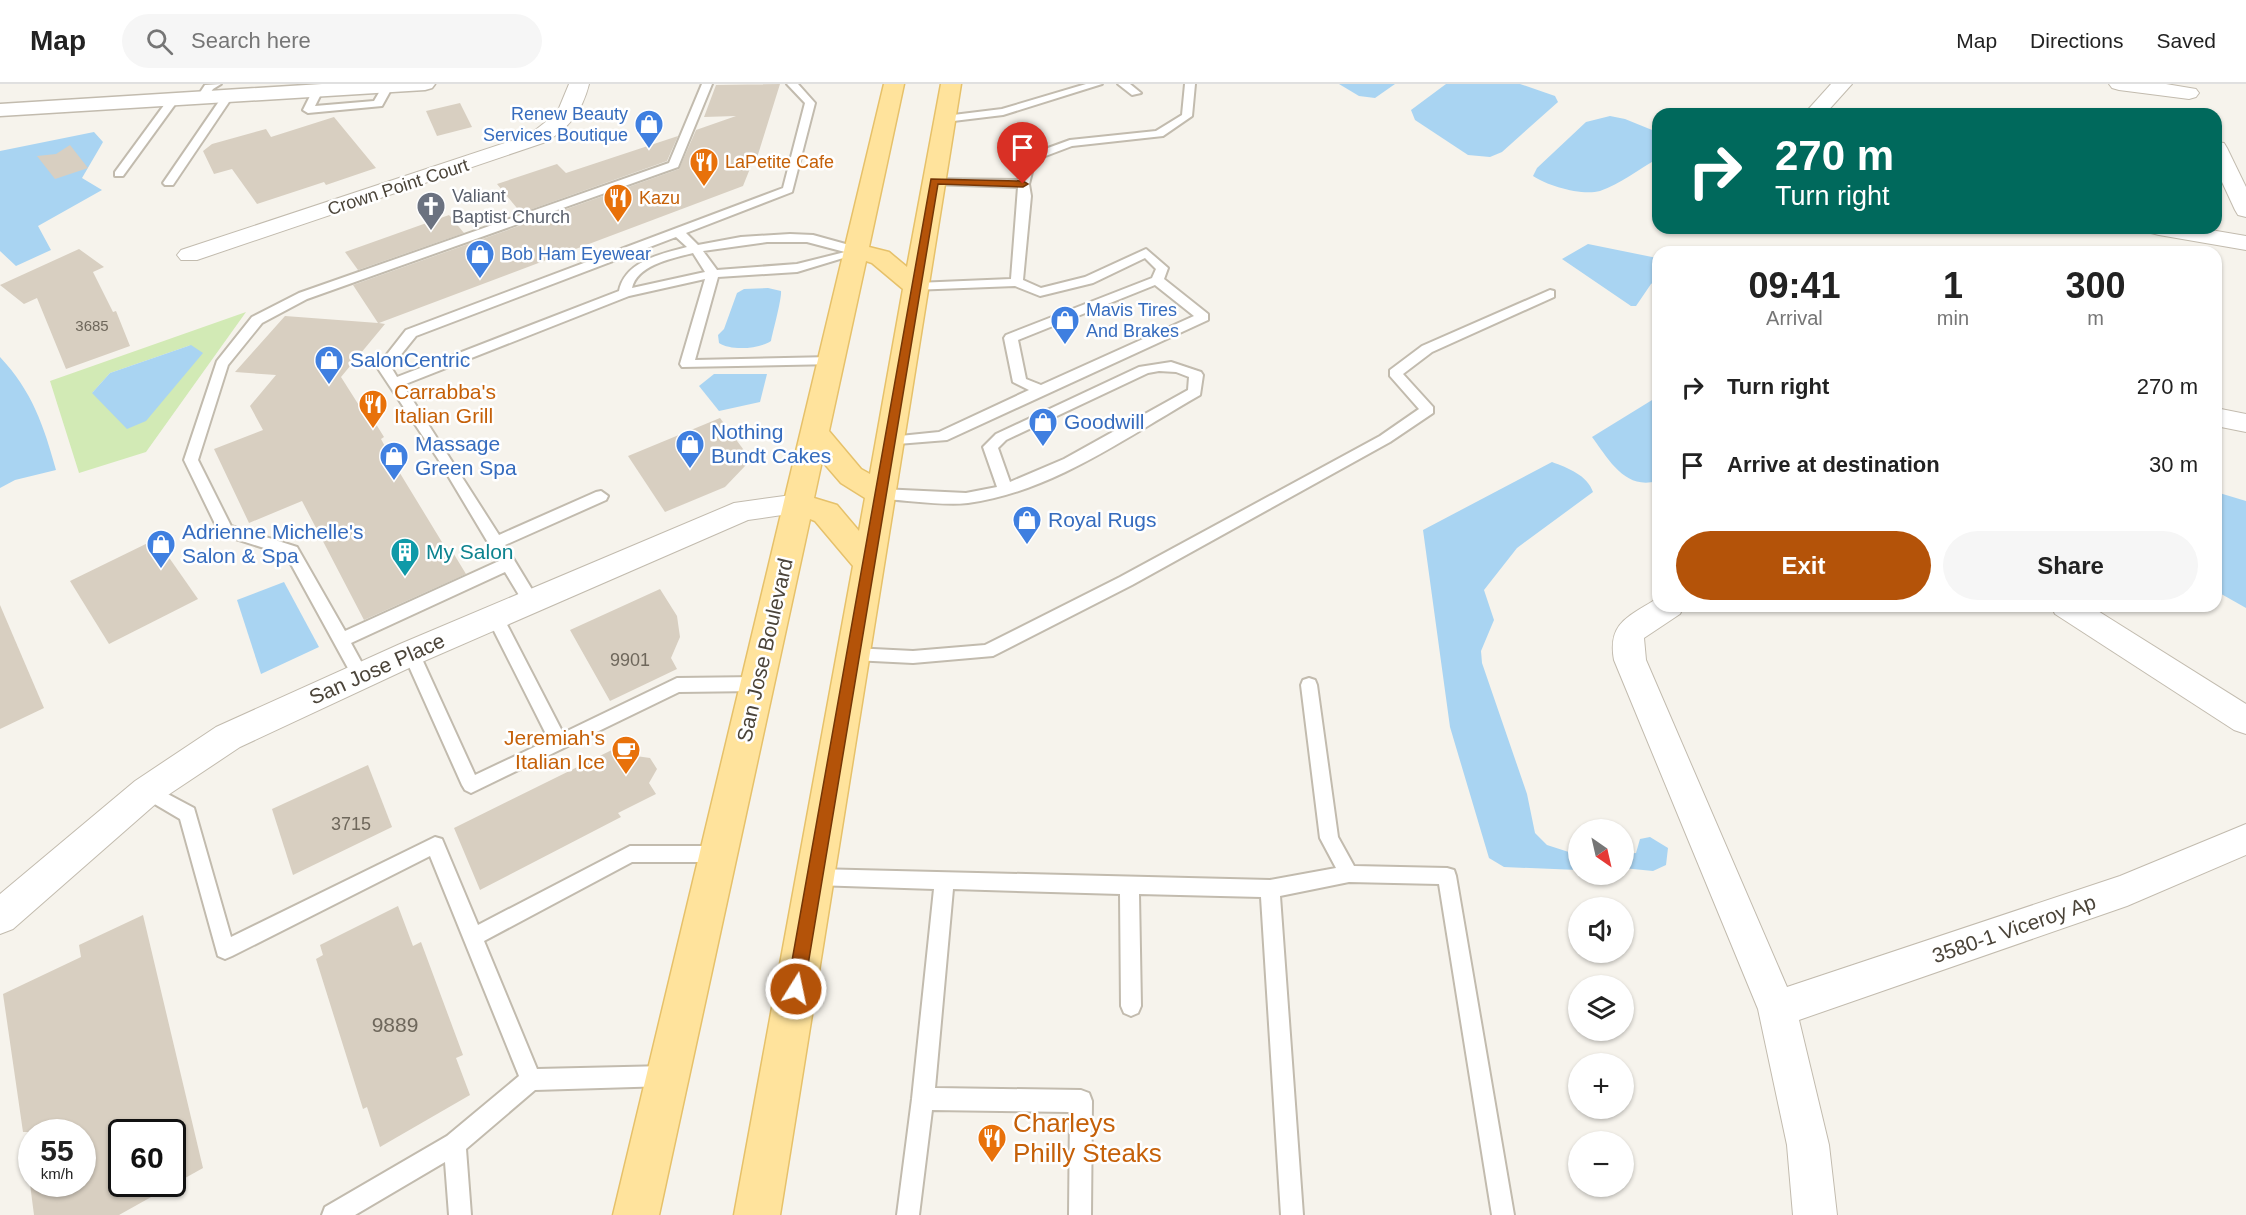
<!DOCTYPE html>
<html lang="en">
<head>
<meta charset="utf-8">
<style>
	:root { --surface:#fff; --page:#f6f6f6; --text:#222; --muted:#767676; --line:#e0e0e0; --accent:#b45309 }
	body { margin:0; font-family:Arial,sans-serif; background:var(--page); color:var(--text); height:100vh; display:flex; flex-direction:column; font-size:22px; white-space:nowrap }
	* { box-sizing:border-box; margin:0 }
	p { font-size:20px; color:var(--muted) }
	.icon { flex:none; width:33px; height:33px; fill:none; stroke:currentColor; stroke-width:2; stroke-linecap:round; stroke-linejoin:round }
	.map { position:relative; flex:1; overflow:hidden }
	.details { position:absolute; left:1652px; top:162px; width:570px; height:366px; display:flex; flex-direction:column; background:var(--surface); border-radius:18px; box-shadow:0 2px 4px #0004 }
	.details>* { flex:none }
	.hud { position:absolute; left:1652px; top:24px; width:570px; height:126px; border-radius:18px; box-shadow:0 2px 4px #0004; background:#00695c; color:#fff; overflow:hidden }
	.needle { width:39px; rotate:146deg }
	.tools { position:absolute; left:1568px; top:735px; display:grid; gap:12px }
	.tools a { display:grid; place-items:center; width:66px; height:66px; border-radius:50%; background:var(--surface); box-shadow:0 2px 4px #0004; font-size:30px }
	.speed { position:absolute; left:18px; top:1035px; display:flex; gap:12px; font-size:30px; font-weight:700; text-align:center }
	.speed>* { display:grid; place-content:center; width:78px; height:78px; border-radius:50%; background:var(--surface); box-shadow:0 2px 4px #0004; line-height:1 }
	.speed small { font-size:15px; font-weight:400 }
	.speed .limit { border:3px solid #111; border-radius:9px; background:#fff; color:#111 }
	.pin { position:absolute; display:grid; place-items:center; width:51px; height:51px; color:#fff; margin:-62px -26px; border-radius:50% 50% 50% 0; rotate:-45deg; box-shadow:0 0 6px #0007 }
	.pin .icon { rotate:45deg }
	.me { position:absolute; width:66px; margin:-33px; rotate:10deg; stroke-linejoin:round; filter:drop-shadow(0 0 4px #0008) }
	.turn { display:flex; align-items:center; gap:21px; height:126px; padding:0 24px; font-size:27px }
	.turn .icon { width:78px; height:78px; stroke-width:2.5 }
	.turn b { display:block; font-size:42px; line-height:51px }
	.eta { display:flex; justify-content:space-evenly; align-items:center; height:102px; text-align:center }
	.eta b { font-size:36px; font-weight:700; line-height:42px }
	.primary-button { display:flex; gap:12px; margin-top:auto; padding:12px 24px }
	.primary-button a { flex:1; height:69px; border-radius:36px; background:var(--accent); color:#fff; font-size:24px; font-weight:700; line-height:69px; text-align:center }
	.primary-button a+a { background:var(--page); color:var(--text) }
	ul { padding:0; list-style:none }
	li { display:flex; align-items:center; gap:18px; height:78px; padding:0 24px }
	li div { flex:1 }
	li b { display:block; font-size:22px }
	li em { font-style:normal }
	header { display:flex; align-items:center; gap:36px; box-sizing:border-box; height:84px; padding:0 30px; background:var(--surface); border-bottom:2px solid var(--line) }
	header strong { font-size:28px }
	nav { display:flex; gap:33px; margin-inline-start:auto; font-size:21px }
	.search { width:420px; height:54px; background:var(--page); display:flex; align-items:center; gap:15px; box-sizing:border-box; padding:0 21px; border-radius:33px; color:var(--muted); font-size:22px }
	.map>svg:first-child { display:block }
</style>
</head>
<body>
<header>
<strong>Map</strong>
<div class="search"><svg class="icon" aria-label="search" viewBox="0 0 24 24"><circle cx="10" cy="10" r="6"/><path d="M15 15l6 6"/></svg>Search here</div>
<nav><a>Map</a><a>Directions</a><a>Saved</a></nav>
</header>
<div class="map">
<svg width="2246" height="1131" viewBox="0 0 2246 1131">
	<rect width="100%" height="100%" fill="#f6f3ec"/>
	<path fill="#d2eab5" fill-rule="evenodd" d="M246,228L146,368L79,389L50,297ZM191,261L92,309L110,289Z"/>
	<g fill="#a9d4f2">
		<polygon points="1339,0 1395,0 1375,14 1359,12"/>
		<polygon points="1446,0 1520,0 1555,12 1558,18 1502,68 1490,73 1468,71 1415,36 1411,26"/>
		<path d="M1610,32L1625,35L1657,48V75C1639,85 1620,100 1600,107C1582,112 1548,102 1533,92L1537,84L1586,38Z"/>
		<polygon points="94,48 103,58 82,94 102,106 38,142 51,166 16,182 0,167 0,67"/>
		<polygon points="1588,160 1657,174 1657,196 1651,200 1636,222 1631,222 1562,175"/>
		<path d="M768,204L781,207C782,214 773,247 771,257C759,265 731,267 719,259L718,251L724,245L737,209L744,205Z"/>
		<polygon points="191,261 203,269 146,337 127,345 92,309 110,289"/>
		<path d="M0,273C32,307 44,342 56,386L15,396L0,404Z"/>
		<polygon points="714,290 767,290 760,318 719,327 699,302"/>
		<path d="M1657,313V397C1625,406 1609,376 1592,353Z"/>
		<path d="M1552,378C1568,384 1587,391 1593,408L1517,464L1484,506L1494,536L1481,567L1482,579L1527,710L1535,749L1547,761L1578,771V786L1504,783L1489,774L1450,643L1423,446Z"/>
		<polygon points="2216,408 2246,417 2246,524 2216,507"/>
		<polygon points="284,498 319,563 261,590 237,516"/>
		<polygon points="1650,753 1668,764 1666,781 1653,787 1623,784 1623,770 1636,769 1640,755"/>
	</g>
	<g fill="#d8cfc1" fill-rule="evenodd">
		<polygon points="780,0 756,77 755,72 743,102 379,239 385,240 341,293 367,334 371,332 384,353 381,355 395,381 448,468 452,467 466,490 364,536 302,417 249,439 214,365 263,346 250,322 276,291 235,288 285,232 378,239 353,201 679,85 696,46 736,32 704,33 716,1"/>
		<polygon points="460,19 472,43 437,52 426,27"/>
		<polygon points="334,33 376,84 326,101 324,98 257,120 232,85 214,90 203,67 212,60 266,45 271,53"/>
		<polygon points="678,52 667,77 521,129 497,100 557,80 566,89"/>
		<polygon points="70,61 88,84 55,95 37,72 56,70"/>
		<polygon points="449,131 464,149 358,186 345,168"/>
		<polygon points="79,165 104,183 93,188 113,228 116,227 130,262 66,285 37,214 24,220 0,201"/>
		<polygon points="720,334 746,369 746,381 725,403 665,428 628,372"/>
		<polygon points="156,455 198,515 109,560 70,497"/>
		<polygon points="660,505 677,532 680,553 671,574 677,585 610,617 570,546"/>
		<polygon points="0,521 44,624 0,645"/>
		<polygon points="628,658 636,672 650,674 657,685 649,699 656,710 618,729 621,733 480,806 454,744"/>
		<polygon points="368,681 392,743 293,791 272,725"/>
		<polygon points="398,822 413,862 421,858 463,971 456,974 470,1011 380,1063 367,1023 363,1025 316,875 323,871 320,861"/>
		<path d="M143,831L203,1084L119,1131H34L30,1100H82V1048H23L3,910L81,873L79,861ZM122,1048H172V1100H122Z"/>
	</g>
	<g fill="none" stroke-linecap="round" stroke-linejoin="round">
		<g stroke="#c2bbae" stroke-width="4">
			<g id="service">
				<polygon points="221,0 213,5 206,15 197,13 205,1"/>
				<polygon points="384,0 393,2 382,22 308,29 303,26 314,4 323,6 315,22 374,17"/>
				<path d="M702,0H712L678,83L307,215L262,239L228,281L198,376L231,442L297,463L345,547L499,477L438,375L377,283L406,246L783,104L805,19L787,0H798L815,19L792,108L686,149L698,161L741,153L790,150L813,151L860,164L863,168L797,188L718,193L695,276L831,273L838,277L836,280L682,283L680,280L705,195L629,212L403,301L499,451L596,408L601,407L608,412L606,416L505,461L539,517L537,521H525L505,488L351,559L369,592L367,597H355L286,471L220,450L184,376L217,277L252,233L299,209L669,79ZM676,153L687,163C661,170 625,177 619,207L397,293L391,283L416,252ZM767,158H807L845,168L797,180L717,186L703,167ZM693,169L705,188L632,204C637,181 673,174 693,169Z"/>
				<polygon points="1086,0 1102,0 1003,31 945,38 940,35 945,32 1002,25"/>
				<polygon points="1118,0 1130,0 1141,9 1132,11"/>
				<path d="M1185,0H1195L1192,32L1163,52L1072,62L1035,76L1029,100L1031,112L1023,196L1041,204L1085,193L1146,165L1168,184L1164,195L1208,230V236L947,356L885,361L883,358L885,355L890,353L939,348L1029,306L1013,298L1004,254L1006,251L1152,194L1156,185L1145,174L1093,199L1040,212L1015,202L912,206L910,203L916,199L1011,195L1018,103L934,100L930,99V95L1018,96L1026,72L1070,56L1156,47L1182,31ZM1155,201L1194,232L1041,301L1026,295L1018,256Z"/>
				<polygon points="224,10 233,12 173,101 165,101 163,99"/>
				<polygon points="170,13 179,15 123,92 115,92 115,88"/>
				<polygon points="1550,206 1554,207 1554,213 1432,268 1403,290 1433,323 1433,329 1390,358 1132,501 993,572 913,579 853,576 847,575 845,570 847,565 853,564 913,567 985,561 1120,493 1380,352 1419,325 1390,292 1390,286 1422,262"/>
				<path d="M1171,278L1201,288L1203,291L1200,311C1128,352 1052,408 968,419C941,422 909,416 881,415L874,410L881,405L966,409L997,403L983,363L996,350L1139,283ZM1159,287L1176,288L1189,293L1188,306L1064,375L1010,398L998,364L1006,356L1148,289Z"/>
				<polygon points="495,527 501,529 563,649 677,594 757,593 763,595 765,600 763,605 757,607 679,608 471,709 465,706 462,701 403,569 405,564 417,564 475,691 549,656 487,533"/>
				<polygon points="1309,594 1315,596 1317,601 1338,753 1354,782 1447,784 1454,786 1456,792 1514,1131 1492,1131 1439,800 1349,798 1280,812 1303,1131 1281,1131 1261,813 1139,810 1141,922 1138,929 1131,932 1124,929 1121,922 1120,810 953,805 935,1004 1081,1006 1089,1009 1092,1017 1091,1131 1069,1131 1070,1028 932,1026 919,1131 897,1131 912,1015 934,805 815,801 808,799 806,793 808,787 815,785 1270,796 1336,784 1320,754 1301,601 1303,596"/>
				<polygon points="147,699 194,724 231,853 435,753 442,755 478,841 630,762 718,762 725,764 727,770 725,776 718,778 632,778 484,857 537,985 667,982 674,985 678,992 674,999 667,1002 535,1006 466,1065 471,1131 449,1131 445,1078 355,1131 322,1131 325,1123 447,1052 519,992 430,772 232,872 225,875 218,872 180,735 141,712 138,707 141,702"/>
			</g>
		</g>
		<g stroke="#c2bbae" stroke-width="2">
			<g id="minor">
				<path d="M569,0H589C582,28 568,46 543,59L197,176H181L177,171L181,166L529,51L557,29Z"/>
				<polygon points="1831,0 1852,0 1825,30 1804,30"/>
				<polygon points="2109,0 2166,0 2196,5 2199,9 2196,13 2189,15 2119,6 2112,4"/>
				<polygon points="2216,58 2224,59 2227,64 2246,103 2246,133 2238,131 2235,126 2216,85"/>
				<polygon points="2148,144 2199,144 2246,152 2246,166 2159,151 2151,149"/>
				<polygon points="2216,324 2246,330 2246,348 2216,342"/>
				<polygon points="799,410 809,413 813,420 809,427 748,436 422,578 240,663 159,717 13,845 0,850 0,810 135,697 216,643 400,560 734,419"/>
				<path d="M1658,514V522H1684L1680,530L1644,554L1646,576L1787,903L2120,792L2246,740V771L2127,822L1799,936L1829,1061L1837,1131H1793L1787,1061L1758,925L1614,576C1607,538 1630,532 1658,514Z"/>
				<polygon points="2051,522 2090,522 2246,620 2246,650 2234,646 2055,530"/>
			</g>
		</g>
		<g stroke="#c2bbae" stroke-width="3">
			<polygon id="tertiary" points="322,0 435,0 432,4 425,6 0,32 0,20"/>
		</g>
		<g stroke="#e6c16a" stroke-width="3">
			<path id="primary" d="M884,0H904L869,163L889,168L907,183L941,0H961L780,1131H734L853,482L815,437L810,435L659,1131H613ZM866,177L872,179L903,205L870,390L861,385L829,347ZM822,377L841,399L865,414L859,447L837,421L814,414Z"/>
		</g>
		<use href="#service" fill="#fff" fill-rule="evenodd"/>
		<use href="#minor" fill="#fff" fill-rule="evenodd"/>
		<use href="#tertiary" fill="#fff" fill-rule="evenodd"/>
		<use href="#primary" fill="#ffe39c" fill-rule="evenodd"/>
	</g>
	<polygon fill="#b45309" stroke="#753606" stroke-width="1.5" points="931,95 1023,97 1028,100 1023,103 938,100 804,905 801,911 796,913 790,911 787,905"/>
	<defs>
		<g id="shop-pin" transform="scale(1.5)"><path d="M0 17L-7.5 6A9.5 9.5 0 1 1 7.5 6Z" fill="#3f7fe0" stroke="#fff"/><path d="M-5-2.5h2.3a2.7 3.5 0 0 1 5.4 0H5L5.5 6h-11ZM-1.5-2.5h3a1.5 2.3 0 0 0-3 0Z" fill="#fff"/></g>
		<g id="restaurant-pin" transform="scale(1.5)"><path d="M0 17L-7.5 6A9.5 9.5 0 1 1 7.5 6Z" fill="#e8710a" stroke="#fff"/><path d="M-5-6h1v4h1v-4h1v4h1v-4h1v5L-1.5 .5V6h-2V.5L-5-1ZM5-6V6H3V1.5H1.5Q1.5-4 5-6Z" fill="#fff"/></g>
		<g id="church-pin" transform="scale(1.5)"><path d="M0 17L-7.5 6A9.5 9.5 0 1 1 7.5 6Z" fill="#6b7280" stroke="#fff"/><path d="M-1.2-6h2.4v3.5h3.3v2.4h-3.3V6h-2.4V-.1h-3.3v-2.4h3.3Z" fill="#fff"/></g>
		<g id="building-pin" transform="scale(1.5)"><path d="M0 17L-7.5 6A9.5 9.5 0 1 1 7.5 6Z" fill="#0f9aa8" stroke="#fff"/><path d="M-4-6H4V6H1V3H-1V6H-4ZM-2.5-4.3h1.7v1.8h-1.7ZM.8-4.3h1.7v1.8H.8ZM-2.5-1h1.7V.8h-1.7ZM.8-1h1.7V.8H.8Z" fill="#fff"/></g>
		<g id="cafe-pin" transform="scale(1.5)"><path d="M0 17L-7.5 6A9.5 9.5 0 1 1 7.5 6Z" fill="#e8710a" stroke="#fff"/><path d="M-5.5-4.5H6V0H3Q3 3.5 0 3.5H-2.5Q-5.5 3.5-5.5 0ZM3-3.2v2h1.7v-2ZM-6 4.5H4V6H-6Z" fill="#fff"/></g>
	</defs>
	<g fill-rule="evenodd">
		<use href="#shop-pin" x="649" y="40"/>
		<use href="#restaurant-pin" x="704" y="78"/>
		<use href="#restaurant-pin" x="618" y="114"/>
		<use href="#church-pin" x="431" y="122"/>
		<use href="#shop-pin" x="480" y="170"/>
		<use href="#shop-pin" x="1065" y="236"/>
		<use href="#shop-pin" x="329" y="276"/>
		<use href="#restaurant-pin" x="373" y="320"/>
		<use href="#shop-pin" x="1043" y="338"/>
		<use href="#shop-pin" x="690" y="360"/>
		<use href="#shop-pin" x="394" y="372"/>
		<use href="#shop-pin" x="1027" y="436"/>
		<use href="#shop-pin" x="161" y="460"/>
		<use href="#building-pin" x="405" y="468"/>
		<use href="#cafe-pin" x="626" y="666"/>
		<use href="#restaurant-pin" x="992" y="1054"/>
	</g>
	<g text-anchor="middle" stroke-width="5" stroke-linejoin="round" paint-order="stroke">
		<g font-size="15" fill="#6e675b">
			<text x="92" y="247">3685</text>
		</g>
		<g font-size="18" fill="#366cbe" stroke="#fff" text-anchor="start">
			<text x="628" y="36" text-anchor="end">Renew Beauty<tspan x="628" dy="21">Services Boutique</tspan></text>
			<text x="501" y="176">Bob Ham Eyewear</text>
			<text x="1086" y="232">Mavis Tires<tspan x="1086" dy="21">And Brakes</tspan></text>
		</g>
		<g font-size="18" fill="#c56008" stroke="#fff" text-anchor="start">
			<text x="725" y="84">LaPetite Cafe</text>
			<text x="639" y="120">Kazu</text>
		</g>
		<g font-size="18" fill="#4b4439" stroke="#fff">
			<text transform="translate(398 103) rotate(-18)" y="6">Crown Point Court</text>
		</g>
		<g font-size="18" fill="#5b616d" stroke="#fff" text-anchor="start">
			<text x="452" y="118">Valiant<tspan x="452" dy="21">Baptist Church</tspan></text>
		</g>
		<g font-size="18" fill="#6e675b">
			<text x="630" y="582">9901</text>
			<text x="351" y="746">3715</text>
		</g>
		<g font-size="21" fill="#366cbe" stroke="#fff" text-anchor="start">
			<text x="350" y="283">SalonCentric</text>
			<text x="1064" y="345">Goodwill</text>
			<text x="711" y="355">Nothing<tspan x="711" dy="24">Bundt Cakes</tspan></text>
			<text x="415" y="367">Massage<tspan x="415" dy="24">Green Spa</tspan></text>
			<text x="1048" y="443">Royal Rugs</text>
			<text x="182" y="455">Adrienne Michelle's<tspan x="182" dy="24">Salon &amp; Spa</tspan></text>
		</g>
		<g font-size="21" fill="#c56008" stroke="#fff" text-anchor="start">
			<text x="394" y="315">Carrabba's<tspan x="394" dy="24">Italian Grill</tspan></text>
			<text x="605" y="661" text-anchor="end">Jeremiah's<tspan x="605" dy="24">Italian Ice</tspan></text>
		</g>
		<g font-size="21" fill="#0d838f" stroke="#fff" text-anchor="start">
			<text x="426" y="475">My Salon</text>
		</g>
		<g font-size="21" fill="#4b4439" stroke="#fff">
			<text transform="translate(765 566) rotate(-77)" y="7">San Jose Boulevard</text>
			<text transform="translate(377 585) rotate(-24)" y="7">San Jose Place</text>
			<text transform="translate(2014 845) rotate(-19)" y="7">3580-1 Viceroy Ap</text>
		</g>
		<g font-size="21" fill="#6e675b">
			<text x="395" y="948">9889</text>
		</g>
		<g font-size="26" fill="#c56008" stroke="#fff" text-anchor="start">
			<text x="1013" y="1048">Charleys<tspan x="1013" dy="30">Philly Steaks</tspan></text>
		</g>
	</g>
</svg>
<div class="tools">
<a><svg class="needle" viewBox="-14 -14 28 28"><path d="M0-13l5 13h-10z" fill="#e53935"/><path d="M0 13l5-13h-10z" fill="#767676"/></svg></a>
<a><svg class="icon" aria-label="sound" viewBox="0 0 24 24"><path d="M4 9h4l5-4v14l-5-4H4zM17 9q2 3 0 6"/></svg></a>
<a><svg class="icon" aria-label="layers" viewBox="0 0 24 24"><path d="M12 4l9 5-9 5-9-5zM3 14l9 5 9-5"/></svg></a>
<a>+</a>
<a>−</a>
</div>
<div class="speed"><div>55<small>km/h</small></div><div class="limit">60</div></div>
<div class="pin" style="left:1023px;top:100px;background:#d93025"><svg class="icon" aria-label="arrive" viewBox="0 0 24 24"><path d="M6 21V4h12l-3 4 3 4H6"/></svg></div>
<svg class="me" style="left:796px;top:905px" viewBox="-20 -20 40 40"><circle r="17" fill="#b45309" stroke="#fff" stroke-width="3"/><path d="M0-11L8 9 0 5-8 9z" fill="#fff"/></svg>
<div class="hud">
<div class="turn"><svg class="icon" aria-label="right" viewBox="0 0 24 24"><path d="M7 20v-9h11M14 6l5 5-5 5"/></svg><div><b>270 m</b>Turn right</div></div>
</div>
<section class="details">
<div class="eta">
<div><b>09:41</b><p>Arrival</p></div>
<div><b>1</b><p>min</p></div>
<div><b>300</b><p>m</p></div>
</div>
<ul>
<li><svg class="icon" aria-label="right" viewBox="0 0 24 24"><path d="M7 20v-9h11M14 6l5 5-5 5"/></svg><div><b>Turn right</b></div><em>270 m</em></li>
<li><svg class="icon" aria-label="arrive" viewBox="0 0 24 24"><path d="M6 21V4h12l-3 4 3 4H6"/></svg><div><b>Arrive at destination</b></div><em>30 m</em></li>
</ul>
<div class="primary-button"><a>Exit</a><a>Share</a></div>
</section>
</div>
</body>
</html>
